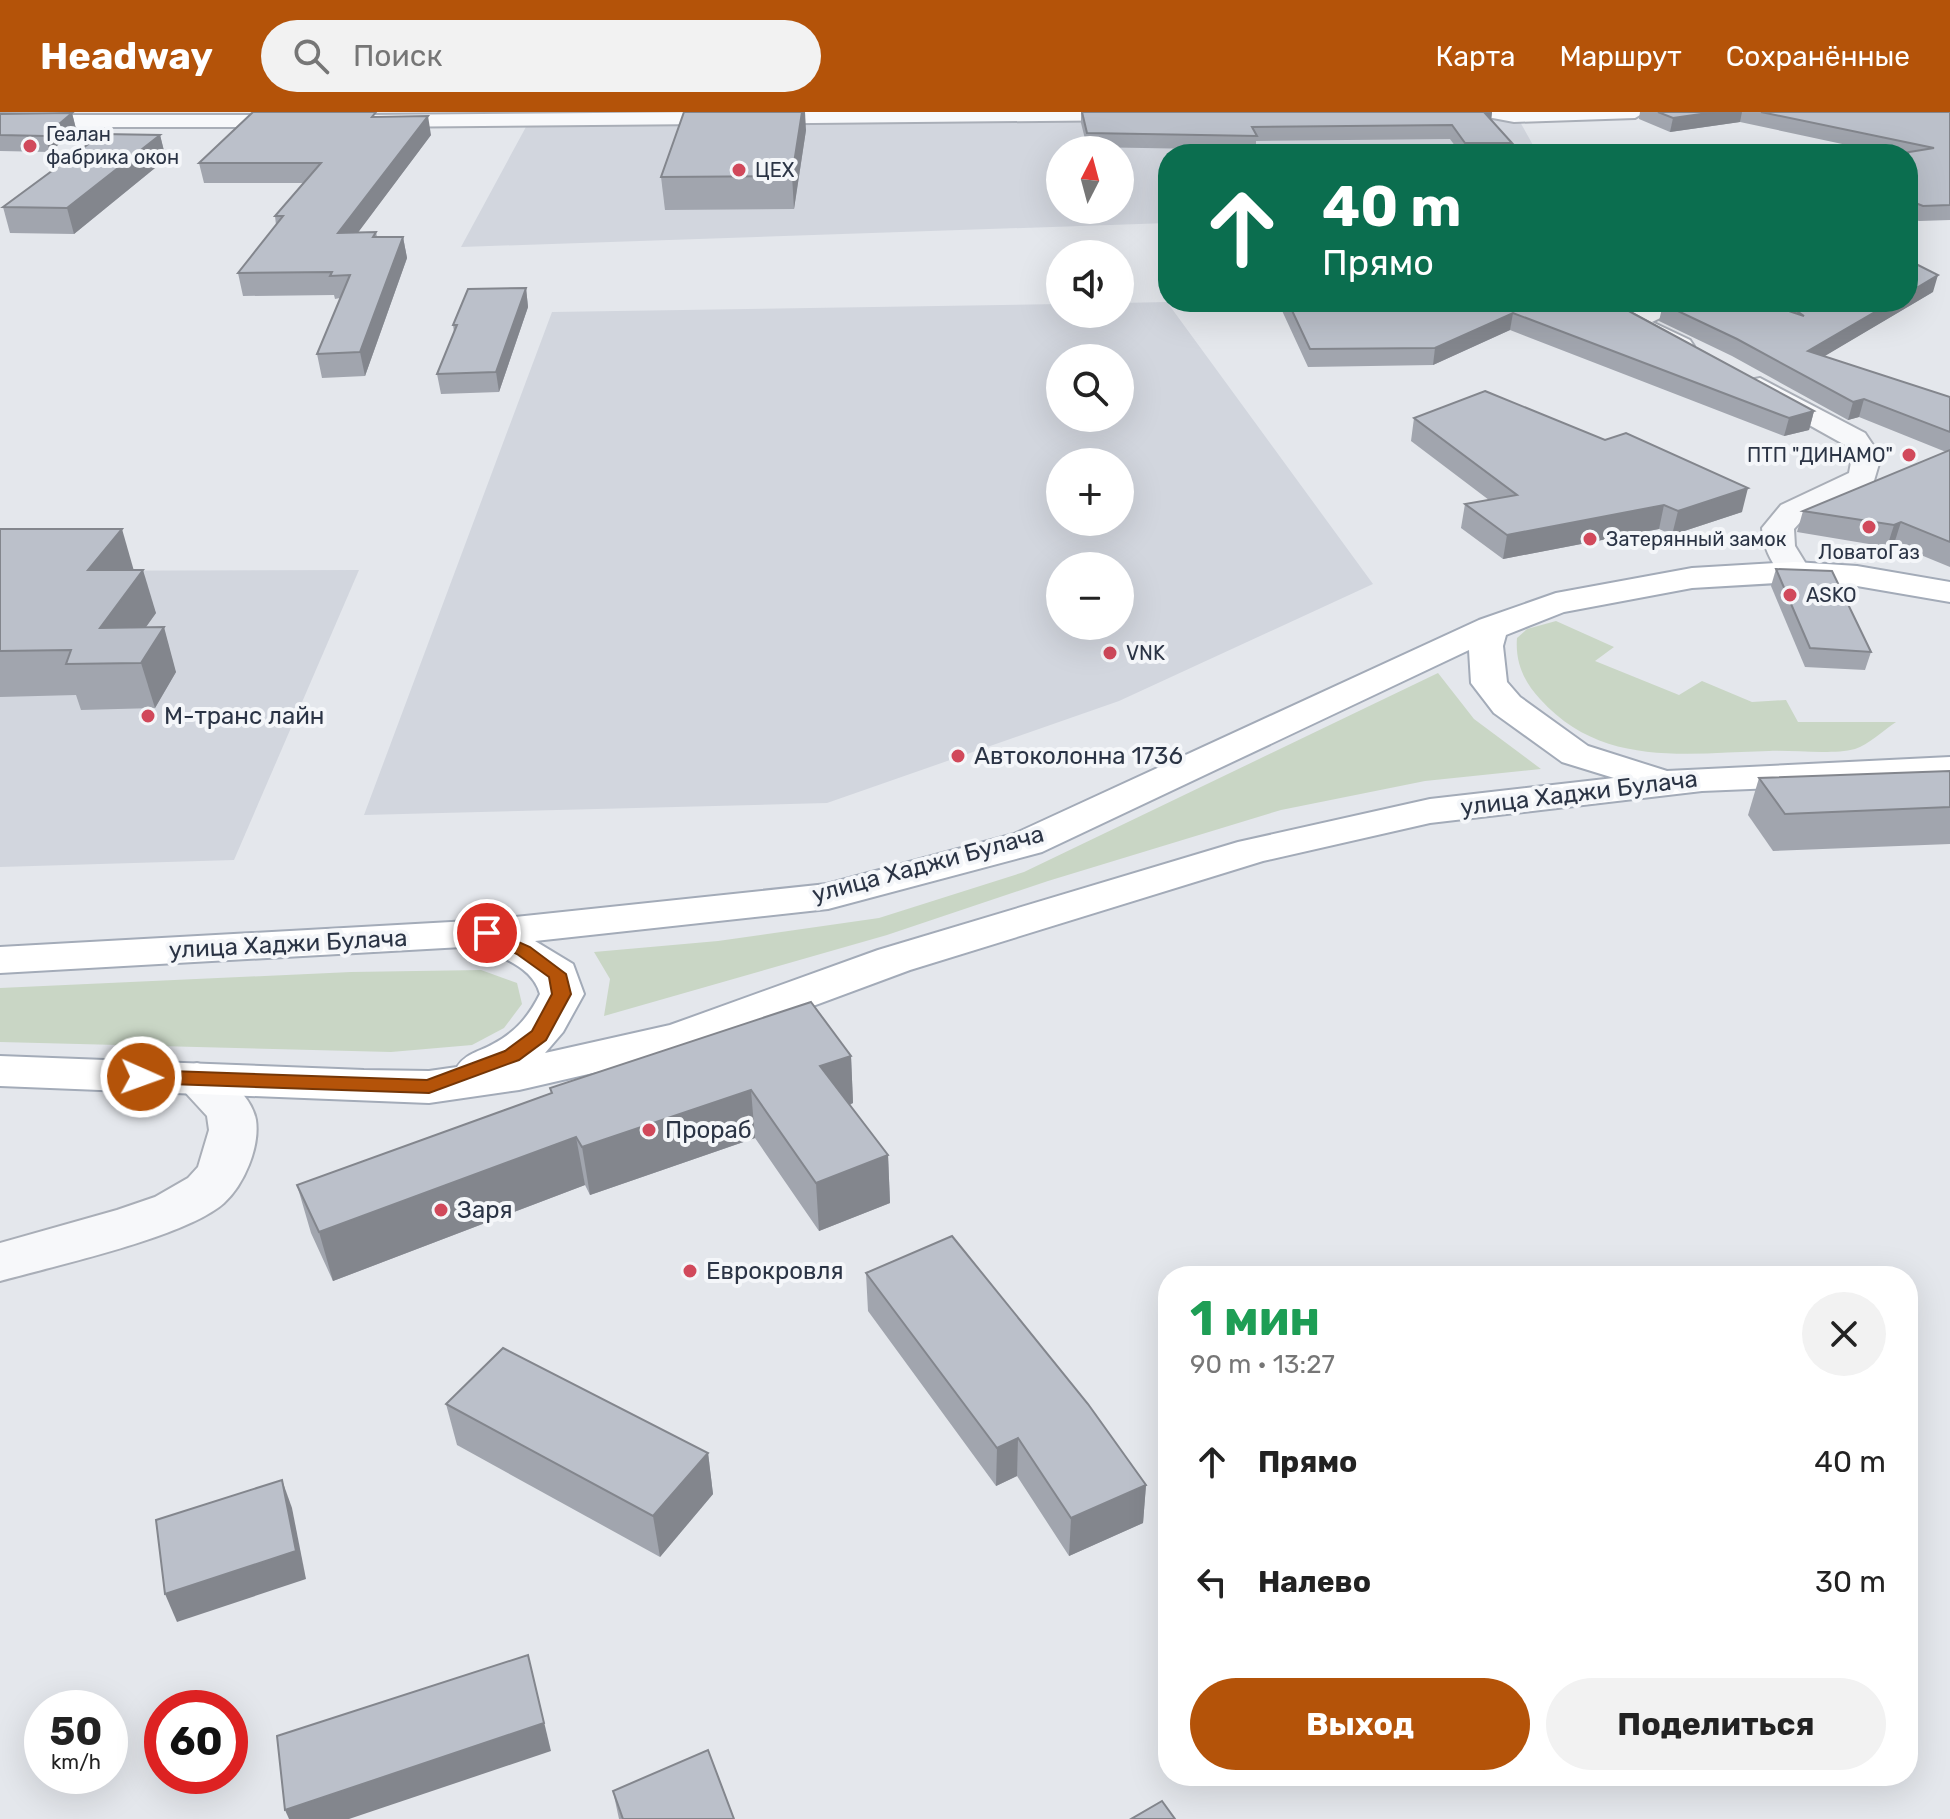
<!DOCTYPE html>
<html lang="ru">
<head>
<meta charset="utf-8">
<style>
	:root { --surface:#fff; --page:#f2f2f2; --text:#222; --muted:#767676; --accent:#b45309 }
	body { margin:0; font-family:Rubik,sans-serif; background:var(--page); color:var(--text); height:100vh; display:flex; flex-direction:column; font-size:30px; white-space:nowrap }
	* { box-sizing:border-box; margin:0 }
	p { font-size:26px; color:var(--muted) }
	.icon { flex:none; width:44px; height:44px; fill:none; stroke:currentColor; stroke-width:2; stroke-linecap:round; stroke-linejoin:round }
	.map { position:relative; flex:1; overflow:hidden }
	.panel { position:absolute; left:1158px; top:1154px; width:760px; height:520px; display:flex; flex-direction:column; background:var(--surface); border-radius:32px; box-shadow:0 8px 32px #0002 }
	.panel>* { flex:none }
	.hud { position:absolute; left:1158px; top:32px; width:760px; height:168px; border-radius:32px; box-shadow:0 8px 32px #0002; background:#0b6e4f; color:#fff; overflow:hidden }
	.needle { width:52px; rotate:6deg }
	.buttons { position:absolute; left:1046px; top:24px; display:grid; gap:16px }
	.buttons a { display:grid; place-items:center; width:88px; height:88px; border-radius:50%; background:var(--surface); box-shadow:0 8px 32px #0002; font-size:40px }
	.speed { position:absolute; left:24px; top:1578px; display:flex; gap:16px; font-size:40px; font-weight:700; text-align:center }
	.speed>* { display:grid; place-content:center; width:104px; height:104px; border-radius:50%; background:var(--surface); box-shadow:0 8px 32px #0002; line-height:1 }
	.speed small { font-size:20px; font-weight:400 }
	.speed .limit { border:12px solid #d22; background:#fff; color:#111 }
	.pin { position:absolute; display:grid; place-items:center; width:68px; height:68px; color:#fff; margin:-34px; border:4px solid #fff; border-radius:50%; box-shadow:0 2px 8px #0007 }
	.me { position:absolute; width:88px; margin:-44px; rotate:92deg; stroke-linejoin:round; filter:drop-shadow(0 0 6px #0008) }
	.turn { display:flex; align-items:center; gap:28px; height:168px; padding:0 32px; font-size:36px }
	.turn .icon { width:104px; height:104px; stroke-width:2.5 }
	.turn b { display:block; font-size:56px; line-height:68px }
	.round { display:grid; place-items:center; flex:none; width:84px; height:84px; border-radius:42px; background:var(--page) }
	.head { display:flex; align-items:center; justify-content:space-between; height:136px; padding:0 32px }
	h1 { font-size:48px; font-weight:700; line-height:60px; color:#1e9e55 }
	.primary-button { display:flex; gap:16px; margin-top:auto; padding:16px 32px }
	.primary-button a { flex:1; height:92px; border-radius:48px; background:var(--accent); color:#fff; font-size:32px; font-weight:700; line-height:92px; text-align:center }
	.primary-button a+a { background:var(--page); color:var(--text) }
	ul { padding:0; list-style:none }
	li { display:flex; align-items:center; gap:24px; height:120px; padding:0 32px }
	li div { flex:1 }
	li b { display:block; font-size:30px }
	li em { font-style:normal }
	header { display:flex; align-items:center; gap:48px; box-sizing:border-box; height:112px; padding:0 40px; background:var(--accent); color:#fff }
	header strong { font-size:38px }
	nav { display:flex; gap:44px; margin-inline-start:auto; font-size:28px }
	.search { width:560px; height:72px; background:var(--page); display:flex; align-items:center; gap:20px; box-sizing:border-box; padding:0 28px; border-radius:44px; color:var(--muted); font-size:30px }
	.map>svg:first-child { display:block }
</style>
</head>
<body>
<header>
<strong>Headway</strong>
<div class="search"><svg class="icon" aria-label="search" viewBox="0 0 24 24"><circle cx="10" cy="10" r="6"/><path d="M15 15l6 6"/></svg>Поиск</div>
<nav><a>Карта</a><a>Маршрут</a><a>Сохранённые</a></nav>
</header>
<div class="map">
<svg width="1950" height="1707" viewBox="0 0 1950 1707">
	<rect width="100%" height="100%" fill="#e4e7ec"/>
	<g fill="#d2d6de" fill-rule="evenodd">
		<path d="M1472,0L1519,8L1538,42H1168V111L461,135L527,13ZM1060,38H1120V98H1060Z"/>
		<path d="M1167,190L1373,472L1119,589L827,691L364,703L552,200L1060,192V202H1120V191ZM1060,246H1120V306H1060ZM1060,350H1120V410H1060ZM1060,454H1120V514H1060Z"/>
		<polygon points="359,458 234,748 0,755 0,459"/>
	</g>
	<g fill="#c9d6c5">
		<path d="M1556,509L1614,535L1595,549L1679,583L1702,569L1752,590L1786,588L1798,610H1896C1884,618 1868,633 1855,637C1832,643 1793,638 1769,639C1685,641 1602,656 1540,587C1524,570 1515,550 1517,526L1527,517Z"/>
		<polygon points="1438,561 1474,607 1541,657 1425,669 1281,698 1048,769 887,823 604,904 610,867 594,840 718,829 879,806 1024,760"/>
		<polygon points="481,858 517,871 522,892 504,916 472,933 391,940 0,930 0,876 351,860"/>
	</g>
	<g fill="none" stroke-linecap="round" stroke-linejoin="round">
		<g stroke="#a9aeb7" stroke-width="4">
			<g id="street">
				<polygon points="713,0 1150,0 1152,2 1142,8 370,15 360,9 370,3"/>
				<polygon points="1479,0 1645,0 1635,6 1514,10 1482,4"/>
				<polygon points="0,3 302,3 312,9 302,15 0,15"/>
				<polygon points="1653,190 1686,190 1683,195 1652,210 1690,228 1694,234 1690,240 1672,240 1628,217 1624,212 1630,201"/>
				<path d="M1760,266L1865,321L1881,345L1873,372L1803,407L1794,417L1795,434L1811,460L1807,467L1795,470L1783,467C1772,450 1763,437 1762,416L1781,393L1849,361L1852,345L1845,333L1750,280L1746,274L1750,268Z"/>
				<path d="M197,951C221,958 251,982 256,1008C260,1035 244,1073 224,1091C186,1125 54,1154 0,1169V1131L117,1098L155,1085L188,1066L198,1055L209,1018L207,1004L173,967L180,956Z"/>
			</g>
		</g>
		<g stroke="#a3abb8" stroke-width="4">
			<path id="primary" d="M1795,450L1857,454L1950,470V490L1857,474L1795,470L1692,476L1564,500L1506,523L1503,534L1507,570L1520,585L1588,634L1667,659L1950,645V669L1702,679L1430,711L1263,749L910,858L697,937L519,978L429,991L0,974V944L364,958L429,959L457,955C466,941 479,940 493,932C516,920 529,904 540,882C533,855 503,847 480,834L0,861V835L487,808L827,772L1014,722L1479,508L1556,481L1692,456ZM1469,538L1471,571L1494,601L1562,650L1614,666L1430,687L1238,730L878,838L670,913L545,941L563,920L584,882L573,852L535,829L828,797L1042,740Z"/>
		</g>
		<use href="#street" fill="#f7f8fa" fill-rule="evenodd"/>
		<use href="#primary" fill="#fff" fill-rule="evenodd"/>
	</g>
	<g fill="#a1a5ae">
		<polygon points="0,0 53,0 0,1"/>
		<polygon points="1081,0 1492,0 1491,8 1512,31 1510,42 1461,42 1450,27 1256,29 1256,38 1087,35 1081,11"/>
		<polygon points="1640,0 1950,0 1950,108 1919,109 1908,105 1908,42 1889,42 1740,10 1670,20 1639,7"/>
		<polygon points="72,1 76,17 50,40 0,39 0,2"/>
		<polygon points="381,4 431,23 358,120 376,120 377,125 403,125 407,146 365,264 322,266 317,242 340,186 335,187 334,183 243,184 238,161 276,113 275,104 304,71 204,71 199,51"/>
		<polygon points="806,18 794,97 665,98 661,65"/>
		<polygon points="160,23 166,47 74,122 10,121 3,95"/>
		<polygon points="526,176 528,195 499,280 441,282 437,262 454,220 453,213"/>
		<polygon points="1933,180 1824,244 1950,285 1950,455 1894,432 1887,435 1797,420 1803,399 1946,340 1859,305 1848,308 1732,244 1659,209 1663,192 1667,190 1908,190"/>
		<polygon points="1278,190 1646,190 1629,198 1814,299 1809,318 1784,324 1510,218 1433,253 1308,255"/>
		<polygon points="1414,306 1742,400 1672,423 1659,417 1503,447 1461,416 1465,392 1489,388 1411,329"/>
		<polygon points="0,417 134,458 156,501 146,515 176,560 155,596 81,598 76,583 0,585"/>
		<polygon points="1776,457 1871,540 1865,558 1805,555 1771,474"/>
		<polygon points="1950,659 1950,732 1773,739 1748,703 1759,666"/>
		<polygon points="851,944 853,991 850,993 888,1043 890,1091 819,1119 755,1026 590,1083 585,1073 333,1169 311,1121 297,1073 551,981 550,976"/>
		<polygon points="866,1161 1146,1373 1143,1411 1069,1444 1017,1364 996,1374 868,1199"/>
		<polygon points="446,1292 708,1341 713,1382 660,1445 457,1333"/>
		<polygon points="613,1679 734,1707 619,1707"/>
	</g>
	<g fill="#83868d">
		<polygon points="802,0 805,0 806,18 794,97 792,64"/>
		<polygon points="1481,0 1492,0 1491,9"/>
		<polygon points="1715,0 1742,0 1740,10 1670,20 1673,6"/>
		<polygon points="72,1 76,17 50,40 45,24"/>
		<polygon points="428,4 431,23 342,142 338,121"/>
		<polygon points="160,23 166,47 74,122 67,96"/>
		<polygon points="403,125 407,146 365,264 360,240"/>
		<polygon points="1938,163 1933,180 1803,257 1808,239 1892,190 1908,190 1908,181"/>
		<polygon points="526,176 528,195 499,280 496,260"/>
		<polygon points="1628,190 1646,190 1629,198 1625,197"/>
		<polygon points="1513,201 1510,218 1433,253 1435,236"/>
		<polygon points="1864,287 1859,305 1848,308 1853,290"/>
		<polygon points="1814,299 1809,318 1784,324 1789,306"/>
		<polygon points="1748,376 1742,400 1672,423 1678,399"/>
		<polygon points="1664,393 1659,417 1503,447 1507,423"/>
		<polygon points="1901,410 1894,432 1887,435 1894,413"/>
		<polygon points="122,417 134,459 88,458"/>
		<polygon points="143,458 156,501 120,551 100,516"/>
		<polygon points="164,515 176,560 155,596 141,551"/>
		<polygon points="851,944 853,991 823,1002 820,954"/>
		<polygon points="751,978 755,1026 590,1083 582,1035"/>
		<polygon points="576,1025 585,1073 333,1169 319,1120"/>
		<polygon points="888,1043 890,1091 819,1119 816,1071"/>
		<polygon points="1018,1326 1017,1364 996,1374 997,1336"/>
		<polygon points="708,1341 713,1382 660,1445 653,1404"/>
		<polygon points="282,1368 292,1396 306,1467 177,1510 165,1482"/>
		<polygon points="1146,1373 1143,1411 1069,1444 1071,1406"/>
		<polygon points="528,1543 551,1639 349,1707 289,1707 285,1698"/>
	</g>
	<g fill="#bbc0ca" stroke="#83868d" stroke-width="2">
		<polygon points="253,0 376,0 372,5 428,4 338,121 376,120 373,125 403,125 360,240 317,242 350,163 330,164 332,160 238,161 283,104 275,104 321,51 199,51"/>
		<polygon points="684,0 802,0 792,64 661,65"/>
		<polygon points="1082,0 1484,0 1512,31 1465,31 1452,13 1252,15 1257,24 1087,21"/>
		<polygon points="1658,0 1715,0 1673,6"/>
		<polygon points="1761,0 1950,0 1950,93 1923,94 1908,88 1908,42 1897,42 1934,36"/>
		<polygon points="72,1 45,24 0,23 0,2"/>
		<polygon points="102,22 160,23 67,96 3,95"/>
		<polygon points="1908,148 1938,163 1908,181"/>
		<polygon points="526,176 496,260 437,262 457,213 453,213 468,177"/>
		<polygon points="1288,190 1628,190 1625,197 1814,299 1789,306 1513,201 1435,236 1310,237"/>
		<polygon points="1667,190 1762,190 1804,204 1784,190 1892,190 1808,239 1950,285 1950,320 1864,287 1853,290 1737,227 1663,192"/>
		<polygon points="1485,279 1605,328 1626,321 1748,376 1678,399 1664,393 1507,423 1465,392 1517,383 1414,306"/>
		<polygon points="1950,338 1950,430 1901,410 1894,413 1803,399"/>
		<polygon points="0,417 122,417 88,458 143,458 100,516 164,515 141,551 66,552 71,538 0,539"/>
		<polygon points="1776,457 1832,459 1871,540 1810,536"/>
		<polygon points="1950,659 1950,695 1785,702 1759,666"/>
		<polygon points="811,890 851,944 820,954 888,1043 816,1071 751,978 582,1035 576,1025 319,1120 297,1073 552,981 550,976"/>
		<polygon points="952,1124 1088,1292 1146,1373 1071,1406 1018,1326 997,1336 866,1161"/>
		<polygon points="503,1236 708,1341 653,1404 446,1292"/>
		<polygon points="282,1368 296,1439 165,1482 156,1408"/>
		<polygon points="528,1543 544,1611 285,1698 277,1624"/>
		<polygon points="708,1638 734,1707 623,1707 613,1679"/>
		<polygon points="1162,1689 1175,1707 1131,1707"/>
	</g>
	<polygon fill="#b45309" stroke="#753606" stroke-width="2" points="487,816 530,835 566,862 571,882 546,928 519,948 429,981 141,971 131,965 141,958 427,968 505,939 532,919 552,882 549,865 517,842 481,825 478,821"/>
	<g fill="#d1495b" stroke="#f4f6f9" stroke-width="3">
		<circle cx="30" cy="34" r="8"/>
		<circle cx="739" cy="58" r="8"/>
		<circle cx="1909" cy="343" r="8"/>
		<circle cx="1869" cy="415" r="8"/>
		<circle cx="1590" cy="427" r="8"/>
		<circle cx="1790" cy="483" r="8"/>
		<circle cx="1110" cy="541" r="8"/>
		<circle cx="148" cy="604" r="8"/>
		<circle cx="958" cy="644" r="8"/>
		<circle cx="649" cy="1018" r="8"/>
		<circle cx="441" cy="1098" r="8"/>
		<circle cx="690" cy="1159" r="8"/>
	</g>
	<g text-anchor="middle" stroke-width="8" stroke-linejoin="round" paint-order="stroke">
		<g font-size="20" fill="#2b3445" stroke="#f4f6f9" text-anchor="start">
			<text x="46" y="29">Геалан<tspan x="46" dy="23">фабрика окон</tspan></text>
			<text x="755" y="65">ЦЕХ</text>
			<text x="1893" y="350" text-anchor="end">ПТП "ДИНАМО"</text>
			<text x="1606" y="434">Затерянный замок</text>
			<text x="1869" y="447" text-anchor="middle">ЛоватоГаз</text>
			<text x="1806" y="490">ASKO</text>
			<text x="1126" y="548">VNK</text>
		</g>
		<g font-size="24" fill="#2b3445" stroke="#f4f6f9" text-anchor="start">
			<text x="164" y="612">М-транс лайн</text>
			<text x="974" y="652">Автоколонна 1736</text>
			<text x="665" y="1026">Прораб</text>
			<text x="457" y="1106">Заря</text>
			<text x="706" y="1167">Еврокровля</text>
		</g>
		<g font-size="24" fill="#2b3445" stroke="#f4f6f9">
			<text transform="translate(1579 681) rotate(-7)" y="8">улица Хаджи Булача</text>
			<text transform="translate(928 752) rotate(-15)" y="8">улица Хаджи Булача</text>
			<text transform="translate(288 832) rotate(-3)" y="8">улица Хаджи Булача</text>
		</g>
	</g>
</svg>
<div class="buttons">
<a><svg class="needle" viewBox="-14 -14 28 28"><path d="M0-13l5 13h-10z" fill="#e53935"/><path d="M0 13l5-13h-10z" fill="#767676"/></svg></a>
<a><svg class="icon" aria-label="sound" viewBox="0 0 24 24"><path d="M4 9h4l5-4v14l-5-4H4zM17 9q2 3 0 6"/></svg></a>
<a><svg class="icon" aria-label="search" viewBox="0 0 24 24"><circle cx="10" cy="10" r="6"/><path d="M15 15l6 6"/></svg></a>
<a>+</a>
<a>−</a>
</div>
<div class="speed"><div>50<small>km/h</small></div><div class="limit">60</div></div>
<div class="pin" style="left:487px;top:821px;background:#d93025"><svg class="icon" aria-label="arrive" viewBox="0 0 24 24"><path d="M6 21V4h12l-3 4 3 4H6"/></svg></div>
<svg class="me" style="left:141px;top:965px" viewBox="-20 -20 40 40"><circle r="17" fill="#b45309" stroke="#fff" stroke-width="3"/><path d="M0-11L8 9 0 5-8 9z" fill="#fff"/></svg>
<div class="hud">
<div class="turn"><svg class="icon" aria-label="ahead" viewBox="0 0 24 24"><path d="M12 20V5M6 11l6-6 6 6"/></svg><div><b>40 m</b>Прямо</div></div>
</div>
<section class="panel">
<div class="head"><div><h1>1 мин</h1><p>90 m · 13:27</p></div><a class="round"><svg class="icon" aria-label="close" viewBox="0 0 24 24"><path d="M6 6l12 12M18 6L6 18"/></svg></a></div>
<ul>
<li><svg class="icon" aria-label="ahead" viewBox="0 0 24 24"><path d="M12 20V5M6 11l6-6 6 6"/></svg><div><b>Прямо</b></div><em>40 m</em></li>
<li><svg class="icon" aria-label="left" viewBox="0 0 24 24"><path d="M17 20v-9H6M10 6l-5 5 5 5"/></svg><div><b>Налево</b></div><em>30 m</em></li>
</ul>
<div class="primary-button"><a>Выход</a><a>Поделиться</a></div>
</section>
</div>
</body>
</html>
